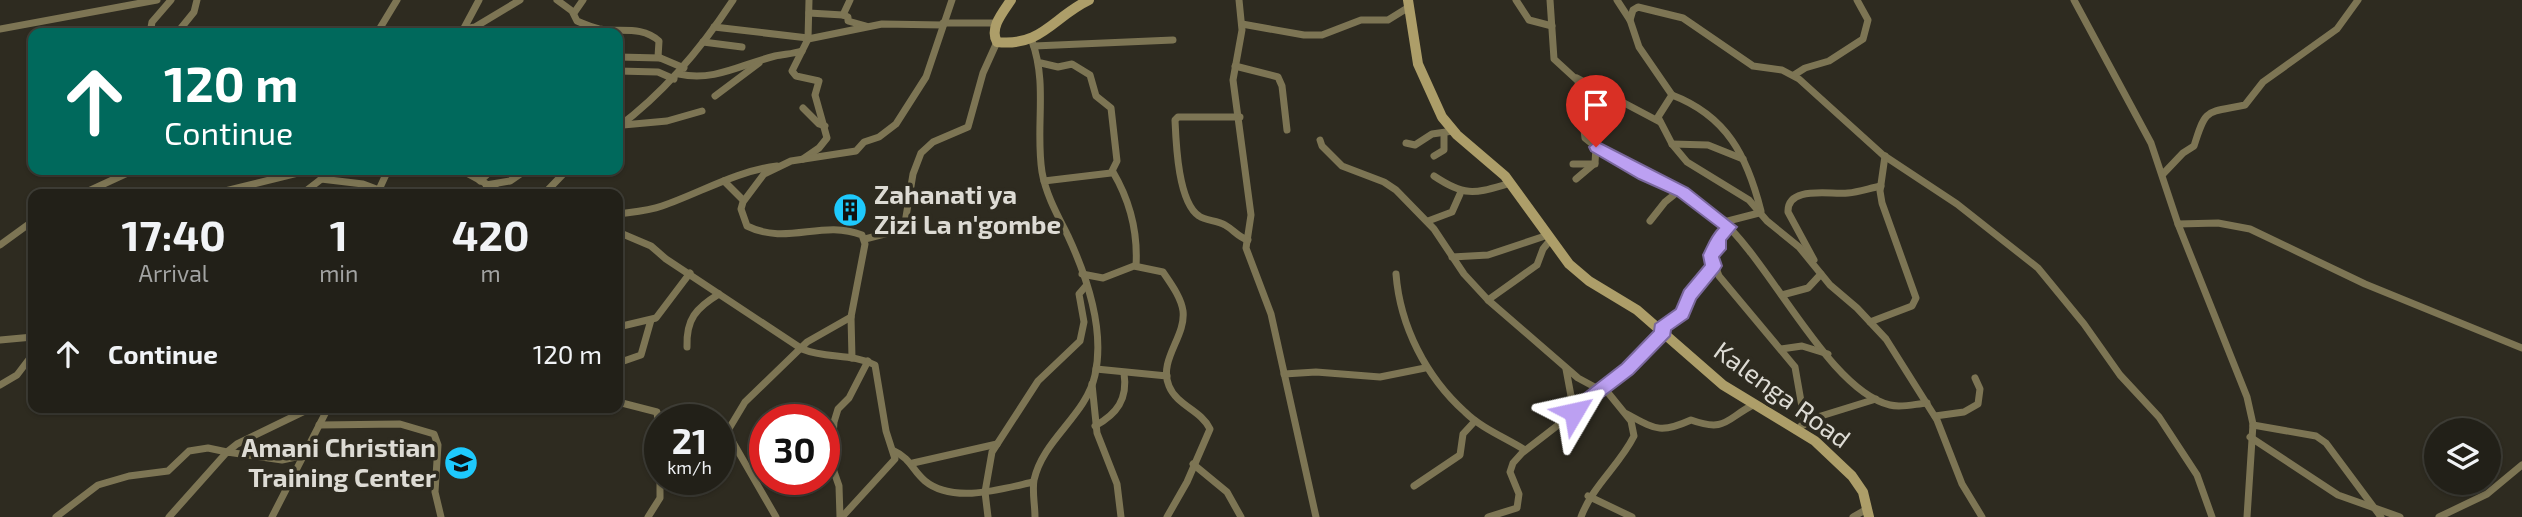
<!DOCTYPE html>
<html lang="en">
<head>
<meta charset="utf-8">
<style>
	:root { --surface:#222018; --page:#2e2d25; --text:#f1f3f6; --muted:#a2a3a2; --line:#3f3e37 }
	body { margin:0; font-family:"Exo 2",sans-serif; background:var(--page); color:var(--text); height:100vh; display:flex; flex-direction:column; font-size:26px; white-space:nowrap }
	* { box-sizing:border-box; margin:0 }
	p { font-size:23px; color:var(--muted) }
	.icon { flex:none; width:38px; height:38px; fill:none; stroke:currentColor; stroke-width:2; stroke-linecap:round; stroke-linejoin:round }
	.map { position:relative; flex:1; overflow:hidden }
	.side { position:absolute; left:28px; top:189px; width:595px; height:224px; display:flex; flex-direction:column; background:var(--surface); border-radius:14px; box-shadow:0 2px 5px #0004,0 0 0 2px var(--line) }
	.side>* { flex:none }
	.guide { position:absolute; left:28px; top:28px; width:595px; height:147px; border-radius:14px; box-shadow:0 2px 5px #0004,0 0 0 2px var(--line); background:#00695c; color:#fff; overflow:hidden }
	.fabs { position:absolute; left:2424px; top:418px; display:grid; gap:14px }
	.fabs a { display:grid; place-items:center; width:77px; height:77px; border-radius:50%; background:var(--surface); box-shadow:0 2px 5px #0004,0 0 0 2px var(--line); font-size:35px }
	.speed { position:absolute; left:644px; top:404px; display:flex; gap:14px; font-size:35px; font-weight:700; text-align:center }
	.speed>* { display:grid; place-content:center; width:91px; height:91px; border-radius:50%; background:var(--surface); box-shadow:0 2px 5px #0004,0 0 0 2px var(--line); line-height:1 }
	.speed small { font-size:18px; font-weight:400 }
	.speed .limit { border:10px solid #d22; background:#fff; color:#111 }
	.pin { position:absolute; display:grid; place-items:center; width:60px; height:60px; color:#fff; margin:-72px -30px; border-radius:50% 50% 50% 0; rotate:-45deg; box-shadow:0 0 7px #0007 }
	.pin .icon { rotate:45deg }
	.me { position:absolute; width:77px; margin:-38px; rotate:54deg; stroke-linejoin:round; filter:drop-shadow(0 0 5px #0008) }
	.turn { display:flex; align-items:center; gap:24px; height:147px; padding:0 21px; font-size:32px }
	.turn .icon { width:91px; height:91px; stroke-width:2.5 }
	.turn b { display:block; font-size:49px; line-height:60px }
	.eta { display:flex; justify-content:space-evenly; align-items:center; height:119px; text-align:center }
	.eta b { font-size:42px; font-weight:700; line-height:49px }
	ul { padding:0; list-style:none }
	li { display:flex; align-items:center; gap:21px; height:91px; padding:0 21px }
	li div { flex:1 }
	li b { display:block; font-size:26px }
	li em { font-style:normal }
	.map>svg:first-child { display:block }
</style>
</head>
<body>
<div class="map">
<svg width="2522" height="517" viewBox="0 0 2522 517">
	<rect width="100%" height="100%" fill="#2e2b20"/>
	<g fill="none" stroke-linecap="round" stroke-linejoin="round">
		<g stroke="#7d7554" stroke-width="7">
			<path d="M557,0L572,11L577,21C584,24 591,27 599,29C620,33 641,25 659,41L658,57L684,68"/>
			<polyline points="1239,0 1242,30 1233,80 1251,215 1246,248 1271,314 1316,517"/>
			<polyline points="1516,0 1529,20 1552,26"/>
			<path d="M1550,0L1554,59L1578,81L1585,138C1625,172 1678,183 1718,217C1770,260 1828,390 1890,405C1901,408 1915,404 1927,403"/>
			<polyline points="1617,0 1630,20 1639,47 1672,95 1658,117 1672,144 1687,162 1749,200 1767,221 1799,247 1830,285 1857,308 1886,339 1937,420 1962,484 1982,517"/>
			<polyline points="2074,0 2151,143 2178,224 2247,397 2253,424 2247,517"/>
			<polyline points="574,13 583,0"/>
			<polyline points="809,13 843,15 848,17 848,21 866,26"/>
			<polyline points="843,15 850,0"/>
			<polyline points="1630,20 1633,10 1638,7 1683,18 1753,66 1782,70 1799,79 1883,155 1957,204 2038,268 2084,324 2120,375 2159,417 2197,475 2212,517"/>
			<polyline points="943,23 996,23"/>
			<polyline points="1242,24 1304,35 1322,35 1361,20 1388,20 1409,7"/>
			<polyline points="714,27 808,38"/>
			<polyline points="0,29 157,0"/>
			<polyline points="464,29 475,27 520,0"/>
			<polyline points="463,30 479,0"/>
			<polyline points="150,33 152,22 171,0"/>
			<polyline points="177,33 194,12 197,0"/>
			<polyline points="377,33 397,0"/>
			<polyline points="808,39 882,24 943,25"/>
			<path d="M1032,41C1048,85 1035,128 1042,172C1046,195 1058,216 1068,236C1087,277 1105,330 1095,375C1086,416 1043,439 1034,480C1032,492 1035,505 1035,517"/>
			<polyline points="703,42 742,47"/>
			<polyline points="1034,46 1173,40"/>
			<polyline points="618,57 660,58"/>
			<polyline points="1041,63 1058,67 1072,64 1090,75 1096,96 1111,108 1117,161 1111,173 1044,181"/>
			<polyline points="1235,66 1278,77 1282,86 1287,130"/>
			<polyline points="618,71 658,72 674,79"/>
			<path d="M679,74C714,82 742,64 775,56C784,54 793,54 802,51"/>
			<polyline points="1794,75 1805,68 1829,61 1863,39 1868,20 1857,0"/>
			<polyline points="1577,78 1660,122"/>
			<path d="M1672,95C1727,116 1747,156 1761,211"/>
			<polyline points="715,96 759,63"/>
			<polyline points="803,108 819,124 825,126"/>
			<path d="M1240,117H1178L1175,120C1176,143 1178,202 1199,216C1206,221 1217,220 1225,225C1234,230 1238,237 1248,240"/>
			<polyline points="623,125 667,121 702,111"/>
			<path d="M618,127C665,92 701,49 733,0"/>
			<polyline points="1320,140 1322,146 1342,166 1384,182 1396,190 1434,229 1464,274 1488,300 1578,378 1602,391"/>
			<polyline points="1406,143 1415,145 1432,134 1453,131"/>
			<polyline points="1672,144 1708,145 1743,159"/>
			<polyline points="1434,156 1444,150 1444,134"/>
			<polyline points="803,159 819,148 827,138 815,95 819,81 796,76 792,71 808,39 809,0"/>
			<polyline points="1573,164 1595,164"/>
			<polyline points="461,170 505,194"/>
			<path d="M1113,172C1130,201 1138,233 1136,266"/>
			<path d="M2163,174L2183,153L2194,146C2206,107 2206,113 2245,105L2263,82L2337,29L2358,0"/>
			<path d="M1434,176C1467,198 1475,193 1511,183"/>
			<polyline points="321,179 363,184 379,190"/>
			<polyline points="1576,179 1595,163 1596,147"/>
			<polyline points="480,181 492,170"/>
			<polyline points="724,181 743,200"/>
			<polyline points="486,185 510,181 526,170"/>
			<polyline points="82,194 134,170"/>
			<polyline points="213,194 310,170"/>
			<polyline points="302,194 333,170"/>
			<polyline points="377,194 388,170"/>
			<polyline points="544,194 567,170"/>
			<path d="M618,214C632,212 648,211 662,206C700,193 736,171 777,166"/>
			<polyline points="1428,221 1452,212 1460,194"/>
			<polyline points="1650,221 1665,202 1680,190"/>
			<polyline points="1724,222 1759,213"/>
			<polyline points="2178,224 2218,223 2250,229 2365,284 2522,348"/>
			<polyline points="1729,227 1718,238 1718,249 1711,255 1719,276 1795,367 1805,424"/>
			<path d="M618,232L651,246L666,259L802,349C826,359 852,353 875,365L886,431L895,459L842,517"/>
			<polyline points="865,239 904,229 913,174 921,153 933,142 968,127 983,73 997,42"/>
			<polyline points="0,245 33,221"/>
			<polyline points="1452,257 1488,255 1548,235"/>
			<path d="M1814,260L1788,212C1787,185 1830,195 1848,193C1859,192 1870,188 1881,186"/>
			<path d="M1082,274L1103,278L1134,266L1163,272C1171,284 1181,297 1183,311C1186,337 1158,360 1169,386C1177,406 1201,410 1210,429L1187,482L1167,517"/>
			<path d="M1396,274C1400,326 1426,377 1465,412C1481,428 1506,438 1525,450"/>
			<polyline points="1782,295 1808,288 1821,274"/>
			<polyline points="1488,300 1537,265 1543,249 1551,239"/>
			<polyline points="1870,322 1912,306 1916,298 1882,203 1880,191 1885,156"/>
			<polyline points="618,327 656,318 690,273"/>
			<polyline points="1661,329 1682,313 1690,295 1714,266"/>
			<polyline points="0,340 33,337"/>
			<path d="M687,347C686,319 696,308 719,294"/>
			<polyline points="1781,349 1802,346 1828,354"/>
			<path d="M852,358L851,317L865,244L862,235C822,219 787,246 747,226L741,209L743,202L764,174L791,161L856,151L864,142L879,137L896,124L926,77L952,0"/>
			<polyline points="618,363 641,355 651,320"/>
			<polyline points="1096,369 1167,376"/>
			<polyline points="1566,369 1574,412"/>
			<polyline points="1284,374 1316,372 1380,377 1425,368"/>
			<polyline points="1092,384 1097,433 1117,484 1121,517"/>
			<polyline points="0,385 17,375 33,354"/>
			<polyline points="618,402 657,412 660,439"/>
			<path d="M1627,414C1655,429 1660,434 1691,420C1727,433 1726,418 1755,404"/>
			<polyline points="1935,416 1964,412 1978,404 1980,389 1975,378"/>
			<polyline points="319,425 400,424 434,434 438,445 435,492 441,517"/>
			<polyline points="2253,425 2316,436 2326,443 2381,517"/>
			<path d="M1095,426C1117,414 1128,399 1124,373"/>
			<polyline points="1801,426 1821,416 1876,399"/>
			<polyline points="2250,437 2338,495 2400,517"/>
			<path d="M894,451C910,458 913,471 925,481C953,504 1002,489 1033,482"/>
			<polyline points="913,463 997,444"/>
			<polyline points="1193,464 1227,492 1241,517"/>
			<polyline points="660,471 660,474"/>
			<polyline points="1414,486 1460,455 1463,434 1475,421"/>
			<polyline points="1588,496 1632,517"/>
			<polyline points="56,517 98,485 129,476 168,471 189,451 208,448 227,452 237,444 311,408"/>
			<polyline points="169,517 227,452 282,460 305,455"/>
			<polyline points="272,517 328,408"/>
			<polyline points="648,517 660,498 660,480"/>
			<polyline points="776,517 727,432 745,402 807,342 851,317"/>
			<polyline points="840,517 839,486 831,463 834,422 838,409 849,398 868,361"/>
			<polyline points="988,517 985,492 992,452 1038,381 1080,341 1084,322 1079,294 1085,287"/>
			<polyline points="1488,517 1517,508 1519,494 1510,472 1513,463 1522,453 1602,391 1663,332"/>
			<path d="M1581,517C1593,485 1619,466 1634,436L1631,421L1605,389"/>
			<polyline points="1853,517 1867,509"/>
			<polyline points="2439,517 2487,494 2522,465"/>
		</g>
		<g stroke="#ad9e69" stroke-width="10">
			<path d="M1011,0C1003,12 989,28 997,42C1042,47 1053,17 1089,0"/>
			<polyline points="1408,0 1418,64 1442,117 1457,135 1505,176 1569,264 1589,281 1637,310 1723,385 1815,441 1852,476 1863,492 1869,517"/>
		</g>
	</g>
	<path fill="#bca0f2" stroke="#7a689d" stroke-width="2" d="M1596,141L1688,188L1737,227L1726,240V249L1719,257L1722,266L1719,271L1696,299L1688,318L1671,330L1670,336L1633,374L1574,419L1568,417L1566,412L1568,406L1622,364L1654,331L1655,324L1676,309L1684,290L1705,265L1703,255C1708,245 1711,236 1719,228L1677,196L1639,179L1591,151L1589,147Z"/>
	<defs>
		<g id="building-disc" transform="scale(1.75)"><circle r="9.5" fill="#1ec9fd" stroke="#2e2b20"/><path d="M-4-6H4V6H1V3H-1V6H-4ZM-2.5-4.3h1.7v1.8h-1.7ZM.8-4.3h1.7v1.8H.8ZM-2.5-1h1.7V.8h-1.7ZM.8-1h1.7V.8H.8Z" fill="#111"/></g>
		<g id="university-disc" transform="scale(1.75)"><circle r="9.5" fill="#1ec9fd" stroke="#2e2b20"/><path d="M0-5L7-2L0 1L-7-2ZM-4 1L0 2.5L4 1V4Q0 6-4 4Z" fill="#111"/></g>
	</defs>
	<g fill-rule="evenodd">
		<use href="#building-disc" x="850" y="210"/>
		<use href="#university-disc" x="461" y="463"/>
	</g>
	<g text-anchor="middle" stroke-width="7" stroke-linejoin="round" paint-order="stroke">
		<g font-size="26" font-weight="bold" fill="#dddbd4" stroke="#2e2b20" text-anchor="start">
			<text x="874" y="204">Zahanati ya<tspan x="874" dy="30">Zizi La n'gombe</tspan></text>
			<text x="436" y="457" text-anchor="end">Amani Christian<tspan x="436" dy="30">Training Center</tspan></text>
		</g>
		<g font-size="26" fill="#dddbd4" stroke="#2e2b20">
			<text transform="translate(1782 395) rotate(36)" y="9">Kalenga Road</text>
		</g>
	</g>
</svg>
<div class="fabs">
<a><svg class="icon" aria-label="layers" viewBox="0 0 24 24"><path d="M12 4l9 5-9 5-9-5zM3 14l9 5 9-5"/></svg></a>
</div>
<div class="speed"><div>21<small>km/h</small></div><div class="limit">30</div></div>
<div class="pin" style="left:1596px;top:147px;background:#d93025"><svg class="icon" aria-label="arrive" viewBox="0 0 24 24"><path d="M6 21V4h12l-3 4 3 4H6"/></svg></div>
<svg class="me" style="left:1574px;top:412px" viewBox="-20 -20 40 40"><path d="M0-17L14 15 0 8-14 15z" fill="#bca0f2" stroke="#fff" stroke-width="4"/></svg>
<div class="guide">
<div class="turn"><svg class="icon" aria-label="ahead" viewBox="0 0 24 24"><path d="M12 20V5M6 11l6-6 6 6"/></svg><div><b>120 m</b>Continue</div></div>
</div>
<section class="side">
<div class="eta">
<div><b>17:40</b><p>Arrival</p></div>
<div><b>1</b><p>min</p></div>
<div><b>420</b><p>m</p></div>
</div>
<ul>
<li><svg class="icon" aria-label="ahead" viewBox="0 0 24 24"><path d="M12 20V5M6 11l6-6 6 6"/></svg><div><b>Continue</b></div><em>120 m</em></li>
</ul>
</section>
</div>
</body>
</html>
